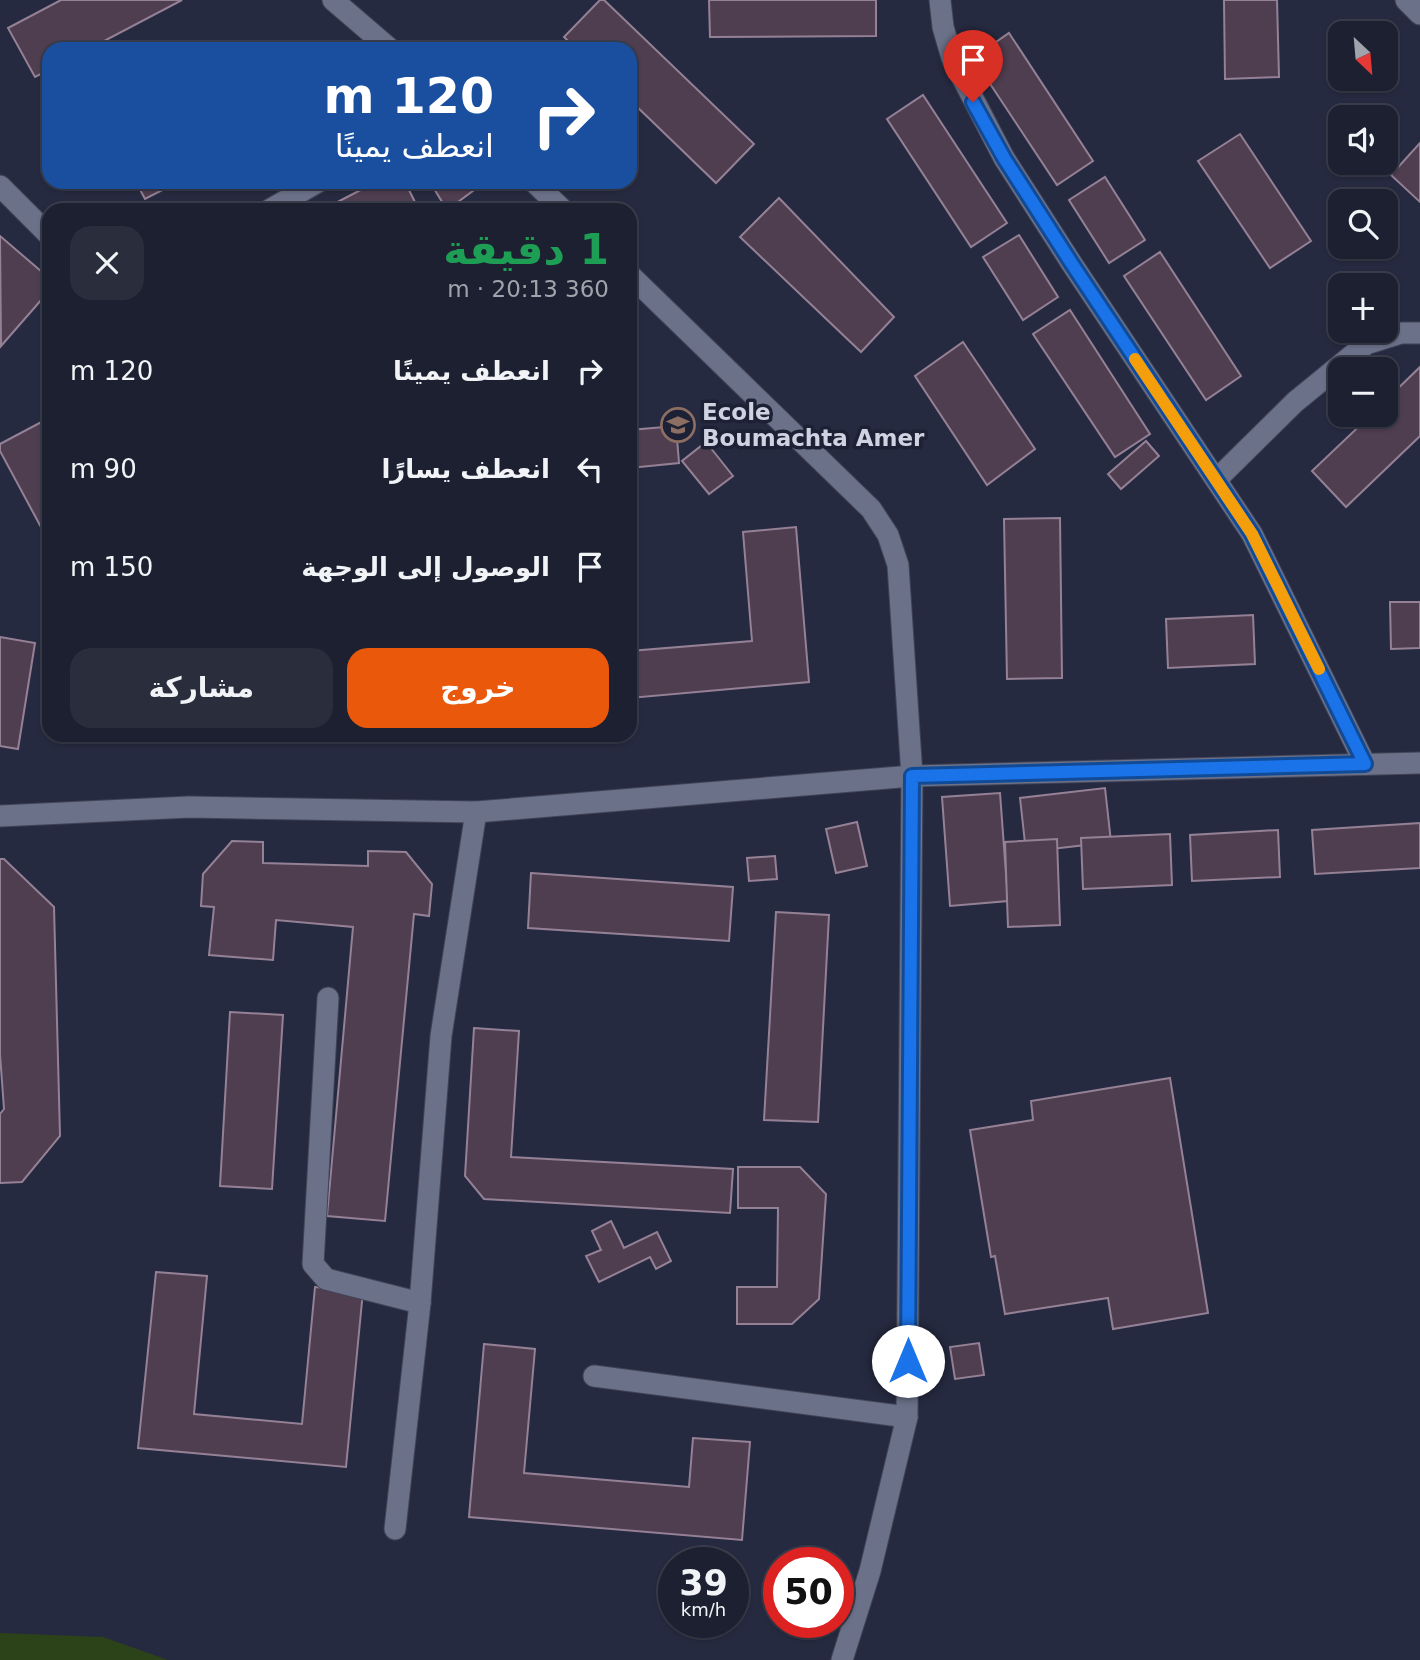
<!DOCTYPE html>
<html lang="ar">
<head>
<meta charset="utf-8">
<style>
	:root { --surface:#1c2030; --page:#292d3c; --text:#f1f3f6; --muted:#a0a3ab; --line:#3a3e4c; --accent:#ea580c }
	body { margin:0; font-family:"DejaVu Sans",Vazirmatn,sans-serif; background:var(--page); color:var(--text); direction:rtl; height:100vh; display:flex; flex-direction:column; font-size:26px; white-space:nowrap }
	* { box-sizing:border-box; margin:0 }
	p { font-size:23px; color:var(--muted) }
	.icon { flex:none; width:38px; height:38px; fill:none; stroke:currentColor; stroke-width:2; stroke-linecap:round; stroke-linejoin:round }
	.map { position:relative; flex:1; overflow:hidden; direction:ltr }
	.details { position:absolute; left:42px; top:203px; width:595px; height:539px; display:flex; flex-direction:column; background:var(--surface); border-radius:21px; box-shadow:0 2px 5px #0004,0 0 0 2px var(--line); direction:rtl }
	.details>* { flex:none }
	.top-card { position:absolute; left:42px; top:42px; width:595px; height:147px; border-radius:21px; box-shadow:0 2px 5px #0004,0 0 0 2px var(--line); direction:rtl; background:#1a4fa0; color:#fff; overflow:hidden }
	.needle { width:46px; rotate:154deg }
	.buttons { position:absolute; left:1328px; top:21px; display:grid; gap:14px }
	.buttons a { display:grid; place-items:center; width:70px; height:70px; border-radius:14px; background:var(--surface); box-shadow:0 2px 5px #0004,0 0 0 2px var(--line); font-size:35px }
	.speed { position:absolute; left:658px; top:1547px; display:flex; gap:14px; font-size:35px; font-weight:700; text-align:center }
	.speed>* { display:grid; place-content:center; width:91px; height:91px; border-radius:50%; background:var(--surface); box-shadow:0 2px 5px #0004,0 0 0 2px var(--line); line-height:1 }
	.speed small { font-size:18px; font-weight:400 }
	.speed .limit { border:10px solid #d22; background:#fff; color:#111 }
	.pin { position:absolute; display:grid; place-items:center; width:60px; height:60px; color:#fff; margin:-72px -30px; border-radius:50% 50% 50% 0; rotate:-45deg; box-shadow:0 0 7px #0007 }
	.pin .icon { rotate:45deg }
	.me { position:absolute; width:77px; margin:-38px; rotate:0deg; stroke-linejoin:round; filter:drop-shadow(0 0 5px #0008) }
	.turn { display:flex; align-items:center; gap:24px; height:147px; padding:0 28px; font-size:32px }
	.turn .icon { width:91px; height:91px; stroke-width:2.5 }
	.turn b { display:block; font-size:49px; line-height:60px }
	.round { display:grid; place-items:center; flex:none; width:74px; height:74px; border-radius:21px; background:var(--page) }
	.summary { display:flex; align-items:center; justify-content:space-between; height:119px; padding:0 28px }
	h1 { font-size:42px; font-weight:600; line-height:52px; color:#1e9e55 }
	.primary-button { display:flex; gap:14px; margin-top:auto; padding:14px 28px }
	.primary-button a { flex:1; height:80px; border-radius:21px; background:var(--accent); color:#fff; font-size:28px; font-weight:600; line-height:80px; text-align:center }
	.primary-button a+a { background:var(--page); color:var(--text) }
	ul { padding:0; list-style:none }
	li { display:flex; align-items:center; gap:21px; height:98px; padding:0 28px }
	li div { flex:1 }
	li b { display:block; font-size:26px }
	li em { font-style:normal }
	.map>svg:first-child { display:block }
</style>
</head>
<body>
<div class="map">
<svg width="1420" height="1660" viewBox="0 0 1420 1660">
	<rect width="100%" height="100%" fill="#262a40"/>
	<polygon fill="#2c4218" points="0,1633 103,1637 168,1660 0,1660"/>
	<g fill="#4f3d50" stroke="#958196" stroke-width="2">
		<polygon points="61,0 182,0 89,49 49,49 49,70 35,77 8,28"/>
		<polygon points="600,0 604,0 754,144 716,183 630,100 630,49 576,49 564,37"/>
		<polygon points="709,0 876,0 876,36 710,37"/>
		<polygon points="1224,0 1277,0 1279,77 1225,79"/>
		<polygon points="1009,33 1093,161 1057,185 973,58"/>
		<polygon points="923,95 1007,223 971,247 887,119"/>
		<polygon points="1240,134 1311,241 1270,268 1198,161"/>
		<polygon points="1420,143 1420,202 1391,175"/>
		<polygon points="1105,177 1145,240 1109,263 1069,200"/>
		<polygon points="136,182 178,182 145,199"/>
		<polygon points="376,182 405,182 419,210 322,210"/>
		<polygon points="430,182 485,182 447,210"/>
		<polygon points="779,198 894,317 861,352 740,237"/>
		<polygon points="1019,235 1058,297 1023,320 983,257"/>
		<polygon points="0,236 49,278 49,291 1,346"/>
		<polygon points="1160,252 1241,376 1206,400 1124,276"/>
		<polygon points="1070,310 1150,434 1115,457 1033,334"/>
		<polygon points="963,342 1035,449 987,485 915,376"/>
		<polygon points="1420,367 1420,436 1346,507 1312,471 1371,415 1386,415 1386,400"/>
		<polygon points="49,418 49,542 0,451 0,444"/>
		<polygon points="676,426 679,463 630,468 630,430"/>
		<polygon points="1146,441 1159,456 1121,489 1108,474"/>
		<polygon points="706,442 733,476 709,494 682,461"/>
		<polygon points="1060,518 1062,678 1007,679 1004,519"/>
		<polygon points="796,527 809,682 630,698 630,651 752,641 743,532"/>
		<polygon points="1390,602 1420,602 1420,648 1391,649"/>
		<polygon points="1253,615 1255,664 1168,668 1166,619"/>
		<polygon points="0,637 35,643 18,749 0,746"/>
		<polygon points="1105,788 1111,842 1026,852 1020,798"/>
		<polygon points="1000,793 1008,901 950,906 942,797"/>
		<polygon points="857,822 867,866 836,873 826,829"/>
		<polygon points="1420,823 1420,868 1315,874 1312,830"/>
		<polygon points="1278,830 1280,877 1192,881 1190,835"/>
		<polygon points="1170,834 1172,885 1083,889 1081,838"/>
		<polygon points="1057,839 1060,925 1008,927 1005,842"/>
		<polygon points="232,841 263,842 263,863 368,866 368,851 406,852 432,884 429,916 414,914 385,1221 327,1216 353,927 276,920 273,960 209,955 214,907 201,906 203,874"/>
		<polygon points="775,856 777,879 749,881 747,858"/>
		<polygon points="0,859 4,859 54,907 60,1136 22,1182 0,1183 0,1114 4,1109 0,1054"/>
		<polygon points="531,873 733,887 729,941 528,928"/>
		<polygon points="776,912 829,915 818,1122 764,1120"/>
		<polygon points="230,1012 283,1015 272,1189 220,1186"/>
		<polygon points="474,1028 519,1031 511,1157 733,1169 730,1213 484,1199 465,1176"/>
		<polygon points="1170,1078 1208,1313 1113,1329 1108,1298 1005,1314 995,1256 991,1257 970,1130 1033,1120 1031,1101"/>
		<polygon points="738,1167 800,1167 826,1194 819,1299 792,1324 737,1324 737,1287 777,1287 778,1208 738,1208"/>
		<polygon points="611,1221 624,1248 657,1232 671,1261 656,1269 650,1257 599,1282 586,1256 601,1250 592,1231"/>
		<polygon points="156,1272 207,1276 194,1414 302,1424 315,1287 363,1291 346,1467 138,1448"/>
		<polygon points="979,1343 984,1375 955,1379 950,1347"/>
		<polygon points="484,1344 535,1349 524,1473 689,1487 693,1438 750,1442 742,1540 469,1517"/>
	</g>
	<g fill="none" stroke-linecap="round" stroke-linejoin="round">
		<g stroke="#414457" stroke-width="23">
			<g id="street">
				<polyline points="940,0 943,27 952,58 1004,158 1072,264 1252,534 1365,764"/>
				<polyline points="1406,0 1420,14"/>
				<polyline points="0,186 49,235"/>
				<polyline points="269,210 318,182"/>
				<polyline points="1217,479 1295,402 1366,344 1401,333 1420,333"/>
				<polyline points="0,816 189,807 476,812 912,776 1420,763"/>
				<polyline points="328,998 313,1264 326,1279 420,1303"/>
				<polyline points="594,1376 907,1417"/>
				<polyline points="395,1529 420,1303 441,1036 476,812"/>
			</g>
		</g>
		<g stroke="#414457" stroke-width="23">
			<g id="secondary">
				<polyline points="333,0 390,49"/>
				<polyline points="534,182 563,210"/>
				<polyline points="630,275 871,509 888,535 898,565 912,776 907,1417 870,1571 842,1660"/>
			</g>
		</g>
		<use href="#street" stroke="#6a7189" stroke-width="21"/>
		<use href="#secondary" stroke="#6a7189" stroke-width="21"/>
	</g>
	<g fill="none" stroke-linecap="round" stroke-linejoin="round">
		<g stroke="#114b97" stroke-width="18">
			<polyline id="route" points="908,1361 912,776 1365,764 1252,534 1072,264 1004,158 973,102"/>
		</g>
		<use href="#route" stroke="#1a73e8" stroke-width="12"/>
		<polyline stroke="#f59e0b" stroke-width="12" points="1135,359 1252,534 1319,669"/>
	</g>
	<defs>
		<g id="school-ring" transform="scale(1.75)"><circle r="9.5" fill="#1c2135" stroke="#8d6e63" stroke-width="1.5"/><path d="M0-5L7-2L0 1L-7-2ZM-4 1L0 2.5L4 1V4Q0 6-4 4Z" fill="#8d6e63"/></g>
	</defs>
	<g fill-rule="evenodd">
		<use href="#school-ring" x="678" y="425"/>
	</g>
	<g text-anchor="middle" stroke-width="7" stroke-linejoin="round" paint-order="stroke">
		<g font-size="23" font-weight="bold" fill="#cfd3e1" stroke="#1c2135" text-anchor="start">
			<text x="702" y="420">Ecole<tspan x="702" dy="26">Boumachta Amer</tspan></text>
		</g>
	</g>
</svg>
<div class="buttons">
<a><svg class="needle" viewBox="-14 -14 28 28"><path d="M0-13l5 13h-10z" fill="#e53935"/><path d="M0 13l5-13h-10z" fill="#a0a3ab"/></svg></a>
<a><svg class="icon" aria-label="sound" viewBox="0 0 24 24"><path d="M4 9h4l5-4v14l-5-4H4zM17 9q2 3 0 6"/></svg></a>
<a><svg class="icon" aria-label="search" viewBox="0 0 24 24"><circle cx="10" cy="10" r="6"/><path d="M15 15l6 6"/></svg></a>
<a>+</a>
<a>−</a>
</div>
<div class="speed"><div>39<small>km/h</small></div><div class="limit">50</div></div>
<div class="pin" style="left:973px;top:102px;background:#d93025"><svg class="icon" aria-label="arrive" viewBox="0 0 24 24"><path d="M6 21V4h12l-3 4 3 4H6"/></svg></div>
<svg class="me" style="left:908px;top:1361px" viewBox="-20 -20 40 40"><circle r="19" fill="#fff"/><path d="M0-13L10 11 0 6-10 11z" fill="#1a73e8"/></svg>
<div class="top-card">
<div class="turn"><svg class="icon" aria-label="right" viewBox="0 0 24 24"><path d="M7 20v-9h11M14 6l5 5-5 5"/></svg><div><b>120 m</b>انعطف يمينًا</div></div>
</div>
<section class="details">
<div class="summary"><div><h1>1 دقيقة</h1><p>360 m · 20:13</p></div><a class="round"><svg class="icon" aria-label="close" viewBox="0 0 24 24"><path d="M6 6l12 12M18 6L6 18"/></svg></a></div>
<ul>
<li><svg class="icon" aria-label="right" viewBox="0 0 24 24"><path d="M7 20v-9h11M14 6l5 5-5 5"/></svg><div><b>انعطف يمينًا</b></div><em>120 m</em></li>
<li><svg class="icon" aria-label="left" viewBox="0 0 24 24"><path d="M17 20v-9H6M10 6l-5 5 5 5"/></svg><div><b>انعطف يسارًا</b></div><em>90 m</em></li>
<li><svg class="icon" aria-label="arrive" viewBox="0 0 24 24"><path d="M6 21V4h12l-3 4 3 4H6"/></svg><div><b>الوصول إلى الوجهة</b></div><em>150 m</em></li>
</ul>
<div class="primary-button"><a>خروج</a><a>مشاركة</a></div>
</section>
</div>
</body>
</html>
